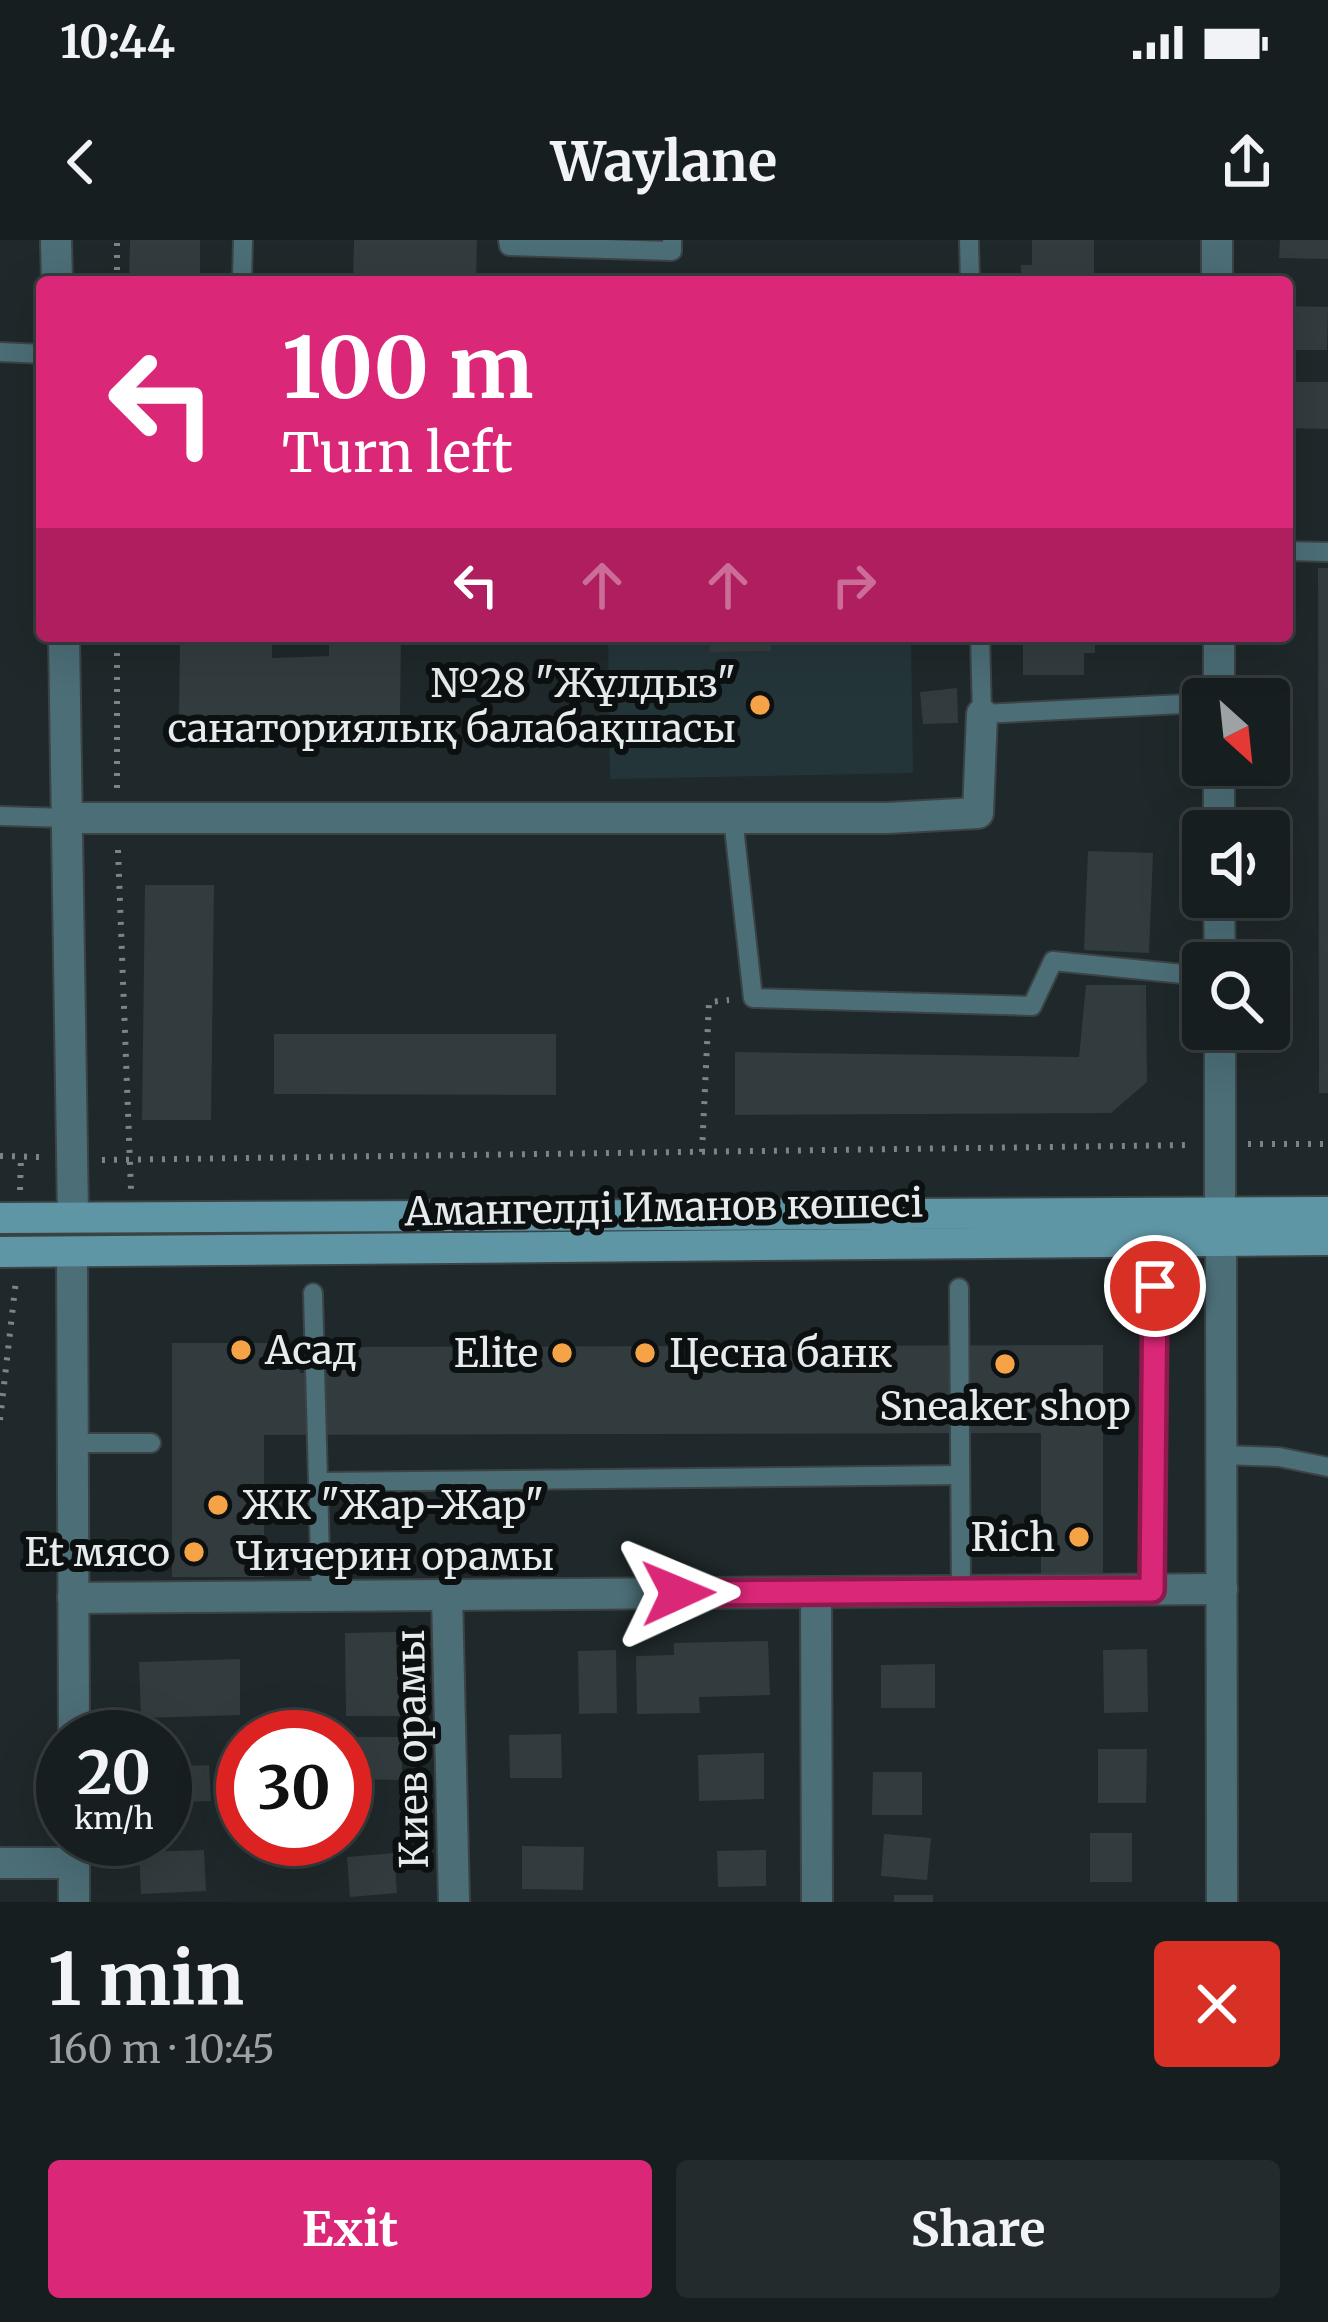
<!DOCTYPE html>
<html lang="en">
<head>
<meta charset="utf-8">
<style>
	:root { --surface:#171e20; --page:#242b2d; --text:#f1f3f6; --muted:#9ea2a5; --line:#363c3e; --accent:#db2777 }
	body { margin:0; font-family:Merriweather,serif; background:var(--page); color:var(--text); height:100vh; display:flex; flex-direction:column; font-size:45px; white-space:nowrap }
	* { box-sizing:border-box; margin:0 }
	p { font-size:39px; color:var(--muted) }
	.icon { flex:none; width:66px; height:66px; fill:none; stroke:currentColor; stroke-width:2; stroke-linecap:round; stroke-linejoin:round }
	.map { position:relative; height:1662px; overflow:hidden }
	.side { display:flex; flex-direction:column; background:var(--surface); flex:1 }
	.side>* { flex:none }
	.hud { position:absolute; left:36px; top:36px; width:1257px; height:366px; border-radius:12px; box-shadow:0 12px 48px #0002,0 0 0 3px var(--line); background:#db2777; color:#fff; overflow:hidden }
	.needle { width:78px; rotate:153deg }
	.controls { position:absolute; left:1182px; top:438px; display:grid; gap:24px }
	.controls a { display:grid; place-items:center; width:108px; height:108px; border-radius:12px; background:var(--surface); box-shadow:0 12px 48px #0002,0 0 0 3px var(--line); font-size:60px }
	.speed { position:absolute; left:36px; top:1470px; display:flex; gap:24px; font-size:60px; font-weight:700; text-align:center }
	.speed>* { display:grid; place-content:center; width:156px; height:156px; border-radius:50%; background:var(--surface); box-shadow:0 12px 48px #0002,0 0 0 3px var(--line); line-height:1 }
	.speed small { font-size:30px; font-weight:400 }
	.speed .limit { border:18px solid #d22; background:#fff; color:#111 }
	.pin { position:absolute; display:grid; place-items:center; width:102px; height:102px; color:#fff; margin:-51px; border:6px solid #fff; border-radius:50%; box-shadow:0 3px 12px #0007 }
	.me { position:absolute; width:132px; margin:-66px; rotate:89deg; stroke-linejoin:round; filter:drop-shadow(0 0 9px #0008) }
	.turn { display:flex; align-items:center; gap:42px; height:252px; padding:0 48px; font-size:54px }
	.turn .icon { width:156px; height:156px; stroke-width:2.5 }
	.turn b { display:block; font-size:84px; line-height:102px }
	.lanes { display:flex; align-items:center; height:114px; padding:0 48px; background:#0003; justify-content:center; gap:60px; direction:ltr }
	.lanes .off { opacity:.35 }
	.round { display:grid; place-items:center; flex:none; width:126px; height:126px; border-radius:12px; background:var(--page) }
	.summary { display:flex; align-items:center; justify-content:space-between; height:204px; padding:0 48px }
	h1 { font-size:72px; font-weight:700; line-height:90px }
	.cta { display:flex; gap:24px; margin-top:auto; padding:24px 48px }
	.cta a { flex:1; height:138px; border-radius:12px; background:var(--accent); color:#fff; font-size:48px; font-weight:700; line-height:138px; text-align:center }
	.cta a+a { background:var(--page); color:var(--text) }
	.status { display:flex; justify-content:space-between; align-items:center; height:84px; padding:0 60px; background:var(--surface); direction:ltr }
	.status svg { height:33px; fill:currentColor }
	header { display:flex; justify-content:space-between; align-items:center; height:156px; padding:0 48px; background:var(--surface); font-size:54px; font-weight:700 }
	.map>svg:first-child { display:block }
</style>
</head>
<body>
<div class="status"><b>10:44</b><svg viewBox="0 0 49 12"><path d="M0 12V9h3v3zM5 12V6h3v6zM10 12V3h3v9zM15 12V0h3v12zM26 1h20v11H26zM47 4h2v5h-2z"/></svg></div>
<header><svg class="icon" aria-label="back" viewBox="0 0 24 24"><path d="M15 5l-7 7 7 7"/></svg>Waylane<svg class="icon" aria-label="share" viewBox="0 0 24 24"><path d="M12 15V3M7 8l5-5 5 5M5 13v7h14v-7"/></svg></header>
<div class="map">
<svg width="1328" height="1662" viewBox="0 0 1328 1662">
	<rect width="100%" height="100%" fill="#1f282a"/>
	<polygon fill="#243539" points="608,396 911,396 913,533 610,539"/>
	<g fill="#323c3e">
		<polygon points="130,0 200,0 200,42 129,42"/>
		<polygon points="354,0 477,0 476,42 353,42"/>
		<polygon points="1032,0 1094,0 1094,42 1021,42 1021,25 1032,25"/>
		<polygon points="1280,0 1328,0 1328,19 1279,18"/>
		<polygon points="1287,66 1328,67 1327,110 1287,110"/>
		<polygon points="1287,142 1328,142 1328,189 1287,188"/>
		<polygon points="1318,328 1328,328 1328,853 1319,853"/>
		<polygon points="180,396 272,396 272,418 329,416 329,396 401,396 400,476 179,476"/>
		<polygon points="676,396 771,396 771,411 710,412 710,401 676,401"/>
		<polygon points="1023,396 1095,396 1095,413 1084,413 1084,435 1023,435"/>
		<polygon points="957,448 958,483 923,484 920,452"/>
		<polygon points="1088,611 1153,613 1149,713 1084,710"/>
		<polygon points="145,645 214,645 211,880 142,880"/>
		<polygon points="1086,745 1146,745 1147,842 1111,873 735,875 735,812 1079,817"/>
		<polygon points="274,794 556,794 556,855 274,854"/>
		<polygon points="172,1103 300,1103 300,1133 337,1133 337,1107 1103,1105 1103,1334 1041,1334 1041,1193 264,1195 264,1337 172,1337"/>
		<polygon points="396,1392 397,1433 407,1433 407,1476 346,1476 345,1393"/>
		<polygon points="768,1401 770,1455 699,1457 700,1473 637,1474 636,1416 674,1415 674,1403"/>
		<polygon points="1147,1409 1148,1472 1104,1473 1103,1410"/>
		<polygon points="616,1410 617,1473 579,1474 578,1411"/>
		<polygon points="240,1419 240,1475 141,1478 139,1422"/>
		<polygon points="935,1424 935,1468 881,1468 881,1425"/>
		<polygon points="561,1494 562,1538 510,1538 509,1495"/>
		<polygon points="345,1497 402,1497 402,1540 345,1539"/>
		<polygon points="1098,1509 1147,1509 1146,1563 1098,1563"/>
		<polygon points="764,1513 764,1559 699,1561 698,1515"/>
		<polygon points="209,1525 211,1561 165,1563 165,1527"/>
		<polygon points="873,1532 922,1532 922,1575 872,1575"/>
		<rect x="1090" y="1593" width="42" height="49"/>
		<polygon points="884,1594 931,1598 927,1640 881,1636"/>
		<polygon points="522,1606 584,1607 583,1650 522,1649"/>
		<polygon points="204,1610 206,1651 141,1654 139,1612"/>
		<polygon points="766,1610 766,1646 718,1647 717,1611"/>
		<polygon points="394,1613 397,1653 350,1657 347,1617"/>
		<rect x="894" y="1655" width="39" height="7"/>
	</g>
	<g fill="none" stroke-linecap="round" stroke-linejoin="round">
		<g stroke="#3b4345" stroke-width="22">
			<g id="lane">
				<polyline points="508,0 509,6 672,11 672,0"/>
				<polyline points="969,0 970,42"/>
				<polyline points="242,42 243,0"/>
				<polyline points="0,112 42,114"/>
				<polyline points="1287,311 1328,312"/>
				<polyline points="980,396 982,474 1203,463"/>
				<polyline points="0,576 67,578"/>
				<polyline points="733,578 753,758 1032,766 1053,721 1203,736"/>
				<polyline points="959,1048 961,1351"/>
				<polyline points="313,1053 321,1354"/>
				<polyline points="70,1203 151,1203"/>
				<polyline points="1222,1215 1279,1217 1328,1227"/>
				<polyline points="319,1242 960,1235"/>
				<polyline points="1152,1350 1155,1046"/>
			</g>
		</g>
		<g stroke="#3b4345" stroke-width="34">
			<g id="street">
				<polyline points="56,0 57,42"/>
				<polyline points="1217,0 1217,42"/>
				<polyline points="64,396 73,976"/>
				<polyline points="1219,396 1219,459"/>
				<polyline points="1219,525 1219,591"/>
				<polyline points="67,578 887,578 978,573 982,474"/>
				<polyline points="1219,657 1220,723"/>
				<polyline points="1220,789 1220,973"/>
				<polyline points="1221,1000 1222,1662"/>
				<polyline points="72,1013 74,1497"/>
				<polyline points="816,1352 817,1662"/>
				<polyline points="447,1354 454,1662"/>
				<polyline points="73,1358 1222,1349"/>
				<polyline points="74,1599 74,1662"/>
				<polyline points="0,1623 74,1623"/>
			</g>
		</g>
		<g stroke="#3b4345" stroke-width="34">
			<g id="secondary">
				<polyline points="0,978 1328,972"/>
				<polyline points="0,1012 1328,1000"/>
			</g>
		</g>
		<g stroke="#7c8486" stroke-width="6" stroke-dasharray="3 9" stroke-linecap="butt">
			<polyline points="117,42 117,0"/>
			<polyline points="117,548 117,396"/>
			<polyline points="118,610 131,950"/>
			<polyline points="1248,904 1328,904"/>
			<polyline points="702,912 709,762 729,760"/>
			<polyline points="0,916 41,917"/>
			<polyline points="102,920 1192,905"/>
			<polyline points="20,950 21,916"/>
			<polyline points="0,1180 16,1040"/>
		</g>
		<use href="#lane" stroke="#4c6e77" stroke-width="18"/>
		<use href="#street" stroke="#4c6e77" stroke-width="30"/>
		<use href="#secondary" stroke="#5f96a5" stroke-width="30"/>
	</g>
	<g fill="none" stroke-linecap="round" stroke-linejoin="round">
		<g stroke="#8e194d" stroke-width="30">
			<polyline id="route" points="678,1353 1152,1350 1155,1046"/>
		</g>
		<use href="#route" stroke="#db2777" stroke-width="21"/>
	</g>
	<g fill="#f5a346" stroke="#0c1011" stroke-width="4.5">
		<circle cx="760" cy="465" r="12"/>
		<circle cx="241" cy="1110" r="12"/>
		<circle cx="562" cy="1113" r="12"/>
		<circle cx="645" cy="1113" r="12"/>
		<circle cx="1005" cy="1124" r="12"/>
		<circle cx="218" cy="1265" r="12"/>
		<circle cx="1079" cy="1297" r="12"/>
		<circle cx="194" cy="1312" r="12"/>
	</g>
	<g text-anchor="middle" stroke-width="12" stroke-linejoin="round" paint-order="stroke">
		<g font-size="39" fill="#e6ecee" stroke="#0c1011" text-anchor="end">
			<text x="736" y="457">№28 "Жұлдыз"<tspan x="736" dy="45">санаториялық балабақшасы</tspan></text>
			<text x="265" y="1124" text-anchor="start">Асад</text>
			<text x="538" y="1127">Elite</text>
			<text x="669" y="1127" text-anchor="start">Цесна банк</text>
			<text x="1005" y="1180" text-anchor="middle">Sneaker shop</text>
			<text x="242" y="1279" text-anchor="start">ЖК "Жар-Жар"</text>
			<text x="1055" y="1311">Rich</text>
			<text x="170" y="1326">Et мясо</text>
		</g>
		<g font-size="39" fill="#e6ecee" stroke="#0c1011">
			<text transform="translate(664 967) rotate(-1)" y="14">Амангелді Иманов көшесі</text>
			<text x="395" y="1330">Чичерин орамы</text>
			<text transform="translate(412 1509) rotate(-91)" y="14">Киев орамы</text>
		</g>
	</g>
</svg>
<div class="controls">
<a><svg class="needle" viewBox="-14 -14 28 28"><path d="M0-13l5 13h-10z" fill="#e53935"/><path d="M0 13l5-13h-10z" fill="#9ea2a5"/></svg></a>
<a><svg class="icon" aria-label="sound" viewBox="0 0 24 24"><path d="M4 9h4l5-4v14l-5-4H4zM17 9q2 3 0 6"/></svg></a>
<a><svg class="icon" aria-label="search" viewBox="0 0 24 24"><circle cx="10" cy="10" r="6"/><path d="M15 15l6 6"/></svg></a>
</div>
<div class="speed"><div>20<small>km/h</small></div><div class="limit">30</div></div>
<div class="pin" style="left:1155px;top:1046px;background:#d93025"><svg class="icon" aria-label="arrive" viewBox="0 0 24 24"><path d="M6 21V4h12l-3 4 3 4H6"/></svg></div>
<svg class="me" style="left:678px;top:1353px" viewBox="-20 -20 40 40"><path d="M0-17L14 15 0 8-14 15z" fill="#db2777" stroke="#fff" stroke-width="4"/></svg>
<div class="hud">
<div class="turn"><svg class="icon" aria-label="left" viewBox="0 0 24 24"><path d="M17 20v-9H6M10 6l-5 5 5 5"/></svg><div><b>100 m</b>Turn left</div></div>
<div class="lanes"><svg class="icon" aria-label="left" viewBox="0 0 24 24"><path d="M17 20v-9H6M10 6l-5 5 5 5"/></svg><svg class="icon off" aria-label="ahead" viewBox="0 0 24 24"><path d="M12 20V5M6 11l6-6 6 6"/></svg><svg class="icon off" aria-label="ahead" viewBox="0 0 24 24"><path d="M12 20V5M6 11l6-6 6 6"/></svg><svg class="icon off" aria-label="right" viewBox="0 0 24 24"><path d="M7 20v-9h11M14 6l5 5-5 5"/></svg></div>
</div>
</div>
<section class="side">
<div class="summary"><div><h1>1 min</h1><p>160 m · 10:45</p></div><a class="round" style="background:#d93025;color:#fff"><svg class="icon" aria-label="close" viewBox="0 0 24 24"><path d="M6 6l12 12M18 6L6 18"/></svg></a></div>
<div class="cta"><a>Exit</a><a>Share</a></div>
</section>
</body>
</html>
